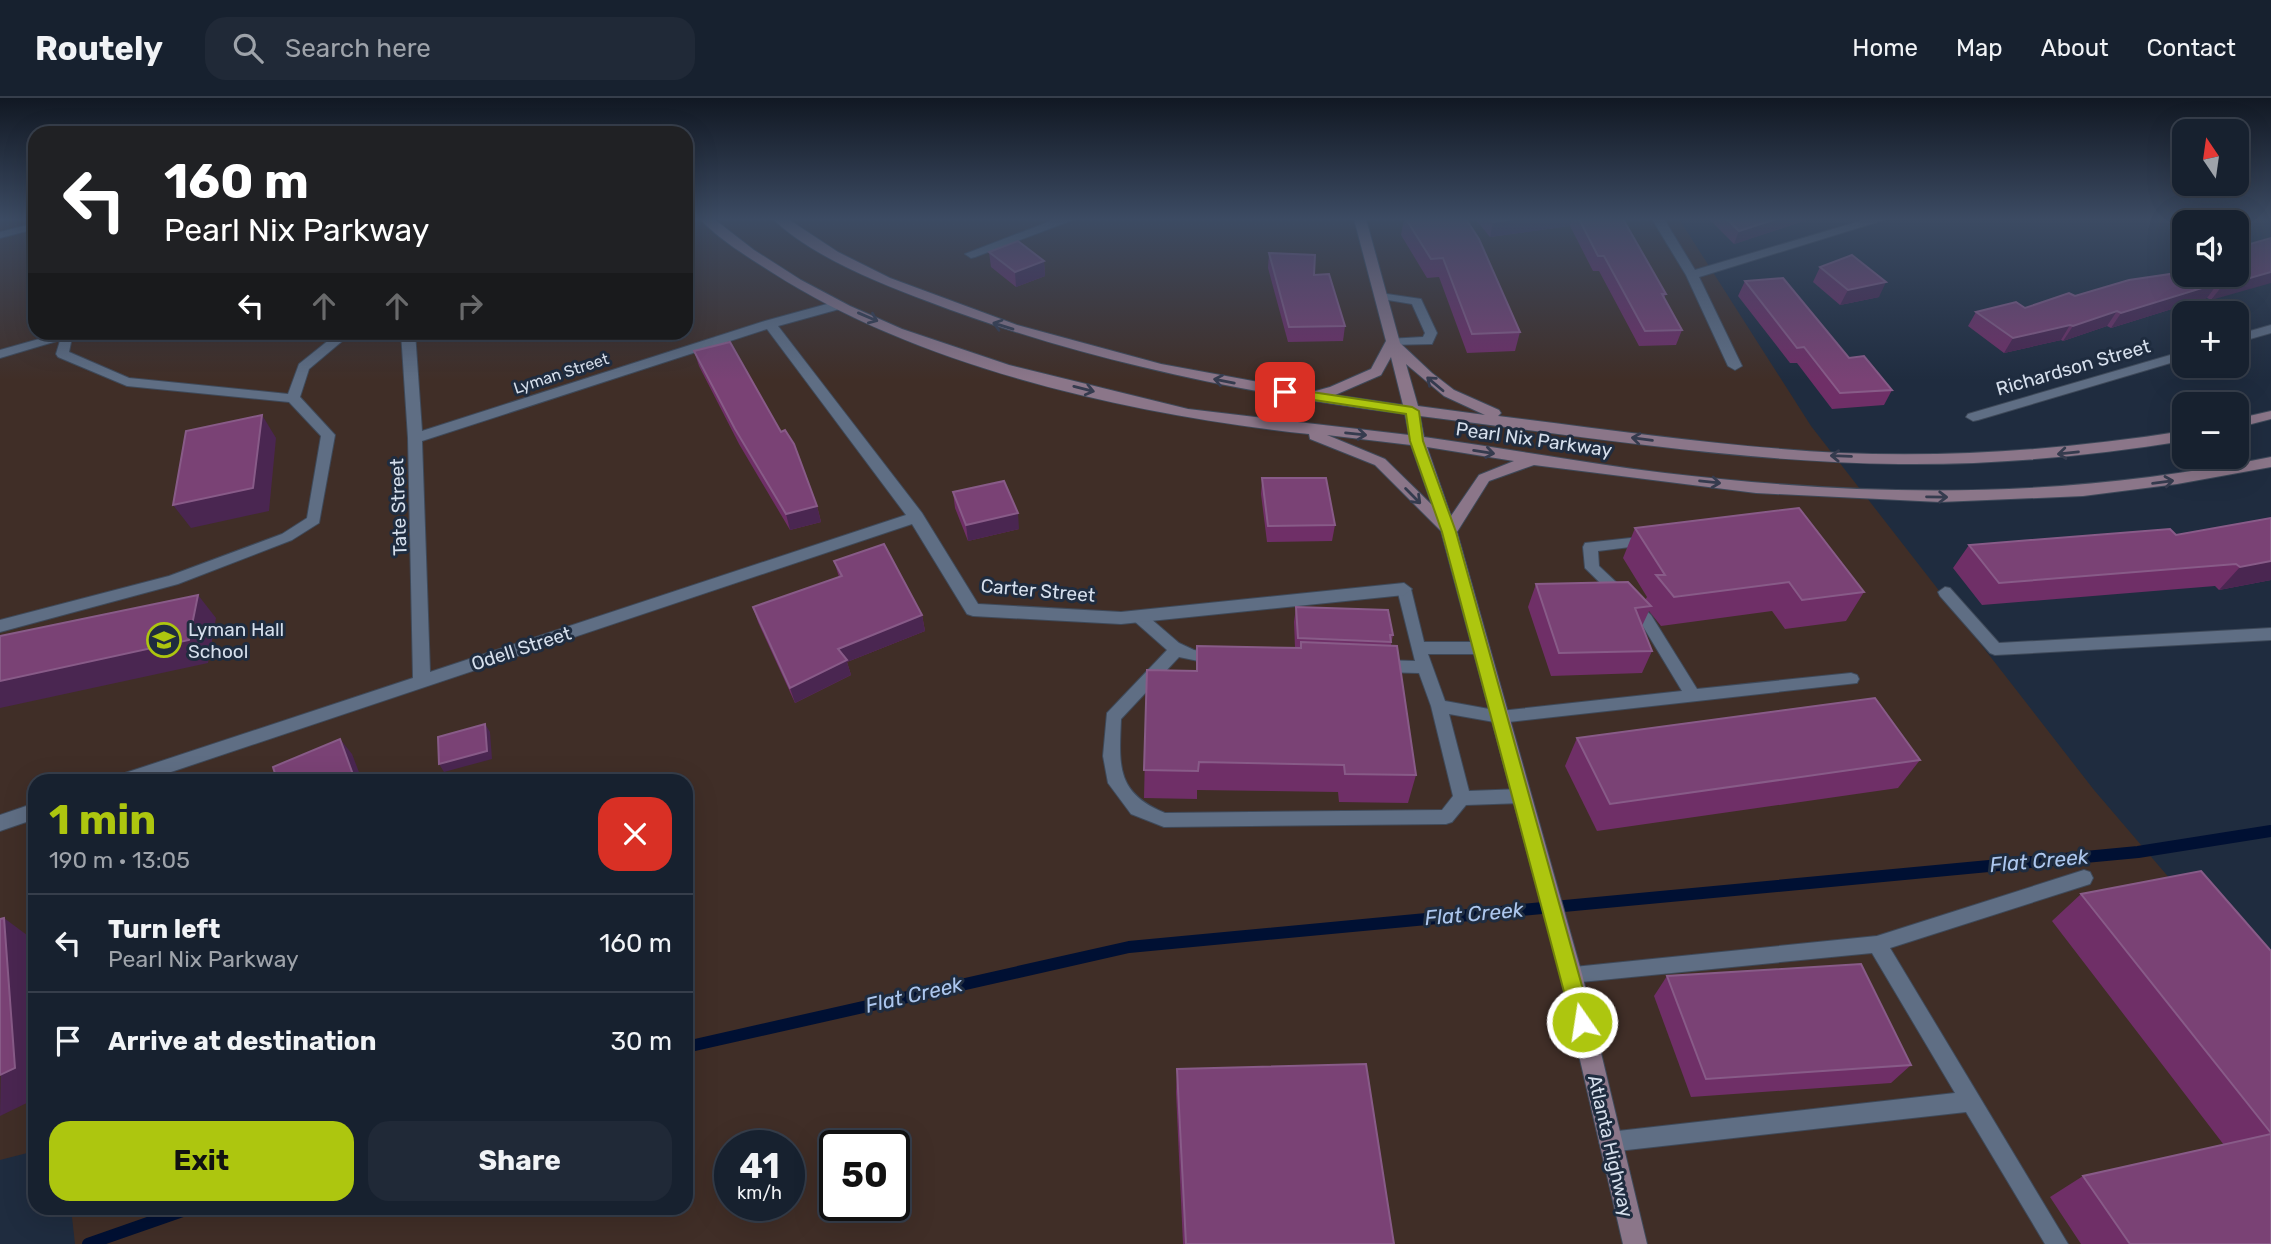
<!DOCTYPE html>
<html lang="en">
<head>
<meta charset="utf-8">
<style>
	:root { --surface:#17212f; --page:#202937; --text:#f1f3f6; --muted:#9ea3aa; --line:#363e4b; --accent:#adc60f }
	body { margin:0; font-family:Rubik,sans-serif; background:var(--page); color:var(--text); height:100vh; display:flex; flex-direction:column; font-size:26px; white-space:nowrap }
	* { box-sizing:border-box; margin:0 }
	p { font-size:23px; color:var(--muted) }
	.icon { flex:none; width:38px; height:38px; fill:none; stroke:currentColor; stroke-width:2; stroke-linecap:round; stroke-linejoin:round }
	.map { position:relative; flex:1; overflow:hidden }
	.panel { position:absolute; left:28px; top:676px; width:665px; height:441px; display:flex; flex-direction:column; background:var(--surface); border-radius:21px; box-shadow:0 7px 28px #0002,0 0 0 2px var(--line) }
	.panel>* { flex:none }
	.guide { position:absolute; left:28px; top:28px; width:665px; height:214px; border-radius:21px; box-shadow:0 7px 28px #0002,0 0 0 2px var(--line); background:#202124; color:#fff; overflow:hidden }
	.needle { width:46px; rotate:347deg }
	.tools { position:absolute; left:2172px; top:21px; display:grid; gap:14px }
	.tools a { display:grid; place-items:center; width:77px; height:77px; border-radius:14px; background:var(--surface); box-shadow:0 7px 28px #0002,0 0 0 2px var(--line); font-size:35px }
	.speed { position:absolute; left:714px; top:1032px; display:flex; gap:14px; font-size:35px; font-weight:700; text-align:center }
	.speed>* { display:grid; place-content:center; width:91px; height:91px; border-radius:50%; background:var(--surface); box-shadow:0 7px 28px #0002,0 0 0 2px var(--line); line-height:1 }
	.speed small { font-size:18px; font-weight:400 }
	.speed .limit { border:4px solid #111; border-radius:10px; background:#fff; color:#111 }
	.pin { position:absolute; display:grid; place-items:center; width:60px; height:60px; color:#fff; margin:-30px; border-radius:14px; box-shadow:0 4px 10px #0006 }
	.me { position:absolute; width:77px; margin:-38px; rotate:347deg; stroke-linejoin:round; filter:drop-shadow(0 0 5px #0008) }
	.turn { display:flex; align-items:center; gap:24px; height:147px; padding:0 21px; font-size:32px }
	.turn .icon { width:91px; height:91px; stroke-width:2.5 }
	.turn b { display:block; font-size:49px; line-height:60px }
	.lanes { display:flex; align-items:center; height:66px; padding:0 21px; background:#0003; justify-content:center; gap:35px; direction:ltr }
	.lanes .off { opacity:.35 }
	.round { display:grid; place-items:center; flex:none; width:74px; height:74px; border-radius:21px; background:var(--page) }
	.summary { display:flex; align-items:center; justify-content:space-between; height:119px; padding:0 21px }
	h1 { font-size:42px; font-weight:700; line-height:52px; color:var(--accent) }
	.button { display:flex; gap:14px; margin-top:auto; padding:14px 21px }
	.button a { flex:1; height:80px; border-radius:21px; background:var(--accent); color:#111; font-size:28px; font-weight:700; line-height:80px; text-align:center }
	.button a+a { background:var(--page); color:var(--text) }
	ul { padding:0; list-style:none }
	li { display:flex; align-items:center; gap:21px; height:98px; padding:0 21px; border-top:2px solid var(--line) }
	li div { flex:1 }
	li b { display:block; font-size:26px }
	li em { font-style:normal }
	header { display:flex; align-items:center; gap:42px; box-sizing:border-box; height:98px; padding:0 35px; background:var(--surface); border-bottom:2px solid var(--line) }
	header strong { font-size:33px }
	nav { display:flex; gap:38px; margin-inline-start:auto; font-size:24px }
	.search { width:490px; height:63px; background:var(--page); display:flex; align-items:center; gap:18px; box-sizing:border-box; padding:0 24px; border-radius:21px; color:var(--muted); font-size:26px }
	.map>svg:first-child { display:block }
</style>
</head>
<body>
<header>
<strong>Routely</strong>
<div class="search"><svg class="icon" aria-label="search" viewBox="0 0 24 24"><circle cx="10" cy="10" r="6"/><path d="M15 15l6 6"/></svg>Search here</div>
<nav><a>Home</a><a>Map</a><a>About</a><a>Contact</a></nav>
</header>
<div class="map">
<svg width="2271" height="1146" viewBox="0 0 2271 1146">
	<rect width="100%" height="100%" fill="#1f2c3f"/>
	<path fill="#402e27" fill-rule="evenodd" d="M0,121H35V234H686V121H1679L1811,328L2094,692L2271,899V1146H75L71,1110H686V682H35V1053L0,1062ZM730,1048H789V1108H730ZM835,1048H894V1108H835Z"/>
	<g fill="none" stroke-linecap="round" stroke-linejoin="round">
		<g stroke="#001033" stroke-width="12">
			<polyline points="686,949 1129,849 2138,754 2271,733"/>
			<polyline points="88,1146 191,1110"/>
		</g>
		<g stroke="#3e4959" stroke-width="2">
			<g id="lane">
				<polygon points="35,125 35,131 0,140 0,134"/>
				<polygon points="1380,195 1421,201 1437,235 1432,246 1388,247 1388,241 1423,239 1425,235 1412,206 1376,200 1376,196"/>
				<polygon points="339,234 353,234 309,271 300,299 335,337 319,425 292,442 178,486 0,534 0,522 169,478 282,436 307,420 321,338 289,304 127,288 58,259 56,256 62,236 66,235 72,239 69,254 129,280 288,296 299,266"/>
				<path d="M1649,438L1654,440L1656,443L1654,446L1598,453L1599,468L1651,517L1697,591L1851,575L1857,577L1859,581L1857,585L1500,625L1449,616L1469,693L1522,691L1528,693L1531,698L1528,703L1522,705L1466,707L1452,724L1446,726L1164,729L1131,716L1108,685L1103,658L1107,615L1167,552L1133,522L1130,518L1138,513L1143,514L1179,545L1194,552L1224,557L1226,561L1218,567L1179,559L1121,621C1119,668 1116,695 1165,715L1442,712L1453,698L1431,608L1419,575L1380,574L1372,568L1380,562L1415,563L1397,491L1399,487L1404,486L1411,491L1424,544H1481L1489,550L1481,556H1428L1445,603L1500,613L1682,593L1641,525L1585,470L1583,449L1585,445Z"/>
				<polygon points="1945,489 1950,490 1999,545 2271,530 2271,542 1995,557 1990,555 1940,498 1938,494"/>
				<polygon points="2084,772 2090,774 2093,780 2090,786 1890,850 2068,1146 2045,1146 1966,1014 1609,1054 1602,1051 1599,1044 1602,1037 1609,1034 1955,995 1872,855 1571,885 1564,882 1561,876 1564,870 1877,838"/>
			</g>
		</g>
		<g stroke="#3e4959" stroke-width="2">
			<g id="street">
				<polygon points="1056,121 1075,121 975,159 971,160 965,156"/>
				<polygon points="1652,121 1664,121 1695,172 1867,121 1887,121 1699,179 1742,268 1735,272 1728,268 1686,177"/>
				<path d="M838,203L845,207L843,210L778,228L922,415L978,506L1121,514L1404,485L1412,491L1404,497L1121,526L973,518L967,516L912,426L147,682H117L119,677L413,580L408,340L401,234H415L422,333L765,223ZM767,231L906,417L430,574L422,343Z"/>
				<polygon points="2271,227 2271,235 2236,245 2236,237"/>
				<polygon points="64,234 87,234 0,260 0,252"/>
				<polygon points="2184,253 2184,261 1978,322 1973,323 1966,319 1968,316"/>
				<polygon points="35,705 35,721 0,733 0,717"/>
			</g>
		</g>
		<g stroke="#3e4959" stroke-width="2">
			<g id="secondary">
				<path d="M700,121H714L754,152L801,182L850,208L902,231L1009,267L1188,311L1409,337L1405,316C1242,295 1081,262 927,203C879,185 811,158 773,121H788L838,154L890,180L1017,227L1161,266L1312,294L1330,289L1371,271L1386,243L1354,121H1366L1400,245L1432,275L1454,292L1499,312L1501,315L1498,318C1612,332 1726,349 1841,355C1956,360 2070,351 2184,333V343C2090,358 1995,367 1899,366C1739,364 1579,338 1420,318L1424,339C1504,350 1584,365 1665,375C1875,400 2063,401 2271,359V369L2177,386L2083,398L1940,404L1756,395L1534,367L1489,383L1457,434L1582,876L1647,1146H1623L1560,876L1441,433L1375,367L1310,341L1309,336C1134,317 923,271 773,175C748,159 721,143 700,121ZM1391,259L1403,307L1335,297L1381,277ZM1406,266L1444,298L1485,317L1418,308ZM1327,337L1411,347L1432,407L1385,361ZM1427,349L1514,363L1479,377L1451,418Z"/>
				<polygon points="2271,313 2271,321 2236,330 2236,321"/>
			</g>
		</g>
		<use href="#lane" fill="#5f6e84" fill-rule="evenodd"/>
		<use href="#street" fill="#5f6e84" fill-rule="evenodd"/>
		<use href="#secondary" fill="#8b7689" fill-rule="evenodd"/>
	</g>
	<g fill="#6f2f67">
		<polygon points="1404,121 1466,121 1520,234 1515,253 1467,255 1439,179 1427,180 1401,137"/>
		<polygon points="1475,121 1623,121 1666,196 1664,201 1682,232 1676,247 1639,248 1599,173 1593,173 1570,128 1490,139"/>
		<polygon points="1709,121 1810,121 1734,146"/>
		<polygon points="2271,140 2211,202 2207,200 2111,230 2107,228 2063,243 2061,242 2004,255 1968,228 1976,214 2025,210 2175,175 2182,165 2184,165 2184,177"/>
		<polygon points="989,154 1044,163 1045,178 1016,189 991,169"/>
		<polygon points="1269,155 1314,177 1345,228 1343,243 1288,244 1268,170"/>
		<polygon points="1820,169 1879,199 1840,207 1813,184"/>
		<polygon points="1745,183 1892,292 1884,307 1832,311 1797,265 1790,265 1738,198"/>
		<polygon points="694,253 781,334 817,408 821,424 790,432 739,346 699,268"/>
		<polygon points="1262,380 1335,427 1332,443 1267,444 1261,396"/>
		<polygon points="953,394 1019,431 968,443 955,410"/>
		<polygon points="1635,430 1864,494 1846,523 1785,531 1772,513 1661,528 1649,513 1642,528 1652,553 1642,575 1551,578 1528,509 1536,486 1645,502 1647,499 1623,460"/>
		<polygon points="2176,437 2271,482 2219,492 2215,488 1982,507 1953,470 1969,447"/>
		<polygon points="834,463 922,517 925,533 847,564 851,577 795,605 758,524 753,509 839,479"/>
		<polygon points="1296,509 1393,537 1391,547 1416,677 1408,705 1339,704 1338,694 1197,692 1197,701 1144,700 1147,572 1196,573 1197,548 1295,550 1294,524"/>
		<polygon points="1577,640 1920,662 1898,690 1597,733 1565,668"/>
		<polygon points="2081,796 2271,853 2271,1146 2081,1146 2050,1099 2083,1078 2224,1047 2052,823"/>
		<polygon points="1667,878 1911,967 1891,985 1691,999 1654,898"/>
		<polygon points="1177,971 1394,1146 1183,1146 1176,994"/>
	</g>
	<g fill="#4a2651">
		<polygon points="1514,121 1572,121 1570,128 1490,139 1493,124"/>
		<polygon points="1776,121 1810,121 1734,146 1739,133"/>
		<polygon points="1044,163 1045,178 1016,189 1015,174"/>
		<polygon points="2271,174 2271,185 2211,202 2222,188"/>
		<polygon points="1886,184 1879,199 1840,207 1848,192"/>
		<polygon points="2218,185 2207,200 2111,230 2121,215"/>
		<polygon points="2117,213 2107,228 2063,243 2073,228"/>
		<polygon points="2070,227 2061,242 2004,255 2013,240"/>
		<polygon points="262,317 276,340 269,413 191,430 173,407"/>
		<polygon points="817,408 821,424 790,432 786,416"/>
		<polygon points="1018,415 1019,431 968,443 966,427"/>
		<polygon points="2271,463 2271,482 2219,492 2240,469"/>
		<polygon points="198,497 216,520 208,565 0,610 0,583"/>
		<polygon points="922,517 925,533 847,564 851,577 795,605 790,590 838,551"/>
		<polygon points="485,626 490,634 492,661 444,674 439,666"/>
		<polygon points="340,641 352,656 362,682 355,682"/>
		<polygon points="4,820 35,843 35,1001 0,1018"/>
	</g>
	<g fill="#7a4275" stroke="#885b88" stroke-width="2">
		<polygon points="1406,121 1466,121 1479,141 1520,234 1472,236 1443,160 1431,161"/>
		<polygon points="1491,121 1514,121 1493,124"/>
		<polygon points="1579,121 1623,121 1666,196 1662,196 1682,232 1645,233 1604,158 1598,158"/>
		<polygon points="1727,121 1776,121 1739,133"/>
		<polygon points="2271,140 2271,174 2222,188 2218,185 2121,215 2117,213 2073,228 2070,227 2013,240 1976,214 2016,204 2025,210 2069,195 2075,198 2129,182 2184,174 2184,177 2236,177 2236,150"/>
		<polygon points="1018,143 1044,163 1015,174 989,154"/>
		<polygon points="1269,155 1315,157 1314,177 1329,176 1345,228 1289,229"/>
		<polygon points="1852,157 1886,184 1848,192 1820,169"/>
		<polygon points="1783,180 1849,260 1864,258 1892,292 1840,295 1804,249 1797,250 1745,183"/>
		<polygon points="730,244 781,334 785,332 794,346 817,408 786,416 735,331 694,253"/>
		<polygon points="262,317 253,390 173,407 186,333"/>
		<polygon points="1262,380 1326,380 1335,427 1268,428"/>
		<polygon points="1004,383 1018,415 966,427 953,394"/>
		<polygon points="1799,410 1864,494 1802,502 1789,484 1674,499 1656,477 1665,477 1635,430"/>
		<polygon points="2271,420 2271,463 2240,469 2236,466 1999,485 1969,447 2170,431 2176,437"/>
		<polygon points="884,446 922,517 838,551 847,562 790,590 753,509 842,478 834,463"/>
		<polygon points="1628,484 1651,508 1635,510 1652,553 1559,555 1536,486"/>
		<polygon points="198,497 189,542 0,583 0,538"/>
		<polygon points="1296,509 1388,512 1393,537 1390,537 1391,544 1298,540"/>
		<polygon points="1301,544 1397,548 1416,677 1345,676 1344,667 1199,664 1198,673 1144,672 1147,572 1197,573 1197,548 1301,550"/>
		<polygon points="1875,600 1920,662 1610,706 1577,640"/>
		<polygon points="485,626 487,653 439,666 438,639"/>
		<polygon points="340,641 355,682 277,682 273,669"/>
		<polygon points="2201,773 2271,853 2271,1035 2081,796"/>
		<polygon points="4,820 15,970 0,977 0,821"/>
		<polygon points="1861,866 1911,967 1706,981 1667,878"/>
		<polygon points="1366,966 1394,1146 1186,1146 1177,971"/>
		<polygon points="2271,1036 2271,1146 2130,1146 2083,1078"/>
	</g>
	<defs><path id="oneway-shaft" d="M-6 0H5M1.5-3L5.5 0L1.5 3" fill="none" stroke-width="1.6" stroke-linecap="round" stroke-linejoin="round" transform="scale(1.75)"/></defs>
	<g stroke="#353b4e">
		<use href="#oneway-shaft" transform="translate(868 219) rotate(23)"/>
		<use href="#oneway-shaft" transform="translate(1003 228) rotate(-163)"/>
		<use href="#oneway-shaft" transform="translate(1224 283) rotate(-169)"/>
		<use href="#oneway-shaft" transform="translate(1435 286) rotate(-140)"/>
		<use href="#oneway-shaft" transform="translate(1084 291) rotate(14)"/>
		<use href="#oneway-shaft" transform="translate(1356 336) rotate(6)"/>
		<use href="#oneway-shaft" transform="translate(1642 341) rotate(-173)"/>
		<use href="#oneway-shaft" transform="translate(1484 354) rotate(9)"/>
		<use href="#oneway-shaft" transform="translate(2068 355) rotate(174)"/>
		<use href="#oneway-shaft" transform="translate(1841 358) rotate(-178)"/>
		<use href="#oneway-shaft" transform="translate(1710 384) rotate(6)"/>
		<use href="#oneway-shaft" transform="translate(2163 384) rotate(-7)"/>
		<use href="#oneway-shaft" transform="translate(1413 398) rotate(45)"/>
		<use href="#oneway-shaft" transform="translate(1937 399) rotate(1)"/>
	</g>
	<linearGradient id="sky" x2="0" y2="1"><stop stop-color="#111823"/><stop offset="0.43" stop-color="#3c4b63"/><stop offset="1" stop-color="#3c4b63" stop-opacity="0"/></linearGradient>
	<rect width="2271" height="282" fill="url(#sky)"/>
	<polygon fill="#adc60f" stroke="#70810a" stroke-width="2" points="1285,290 1412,309 1419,313 1423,343 1456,434 1592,924 1589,930 1582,933 1575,930 1572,924 1442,434 1410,343 1406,316 1281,297 1279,294"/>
	<defs>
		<g id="school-ring" transform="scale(1.75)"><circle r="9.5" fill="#1f2c3f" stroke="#adc60f" stroke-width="1.5"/><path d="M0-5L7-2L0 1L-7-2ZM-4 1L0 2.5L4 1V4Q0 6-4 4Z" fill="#adc60f"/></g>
	</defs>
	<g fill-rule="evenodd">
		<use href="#school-ring" x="164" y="542"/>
	</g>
	<g text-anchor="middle" stroke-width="6" stroke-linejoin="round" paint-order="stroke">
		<g font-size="16" fill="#d6dfec" stroke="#1f2c3f">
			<text transform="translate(561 275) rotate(-18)" y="6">Lyman Street</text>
		</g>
		<g font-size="19" fill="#d6dfec" stroke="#1f2c3f">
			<text transform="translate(2073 269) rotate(-16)" y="7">Richardson Street</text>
			<text transform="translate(1534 341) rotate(8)" y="7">Pearl Nix Parkway</text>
			<text transform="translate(398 409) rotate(-92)" y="7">Tate Street</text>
			<text transform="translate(1038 492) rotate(5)" y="7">Carter Street</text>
			<text transform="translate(521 550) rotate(-18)" y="7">Odell Street</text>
			<text transform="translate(1611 1048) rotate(77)" y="7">Atlanta Highway</text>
		</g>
		<g font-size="19" fill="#d6dfec" stroke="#1f2c3f" text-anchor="start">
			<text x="188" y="538">Lyman Hall<tspan x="188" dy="22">School</tspan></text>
		</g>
		<g font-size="21" font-style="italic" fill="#adc7ee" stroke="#1f2c3f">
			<text transform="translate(2039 763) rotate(-5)" y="7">Flat Creek</text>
			<text transform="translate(1474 816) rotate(-5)" y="7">Flat Creek</text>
			<text transform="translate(914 897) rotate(-13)" y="7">Flat Creek</text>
		</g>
	</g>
</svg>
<div class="tools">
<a><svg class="needle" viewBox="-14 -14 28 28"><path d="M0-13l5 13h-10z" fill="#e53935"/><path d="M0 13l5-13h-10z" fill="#9ea3aa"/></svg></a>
<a><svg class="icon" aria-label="sound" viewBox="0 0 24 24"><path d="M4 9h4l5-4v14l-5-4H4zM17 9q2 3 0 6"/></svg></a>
<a>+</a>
<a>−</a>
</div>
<div class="speed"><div>41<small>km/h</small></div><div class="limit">50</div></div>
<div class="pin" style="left:1285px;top:294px;background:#d93025"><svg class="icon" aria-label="arrive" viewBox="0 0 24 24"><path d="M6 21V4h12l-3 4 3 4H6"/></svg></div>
<svg class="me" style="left:1582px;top:924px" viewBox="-20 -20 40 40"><circle r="17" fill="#adc60f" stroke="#fff" stroke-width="3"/><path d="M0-11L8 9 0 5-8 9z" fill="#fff"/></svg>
<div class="guide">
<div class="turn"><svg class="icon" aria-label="left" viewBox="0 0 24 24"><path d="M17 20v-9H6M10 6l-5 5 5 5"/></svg><div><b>160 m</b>Pearl Nix Parkway</div></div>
<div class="lanes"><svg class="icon" aria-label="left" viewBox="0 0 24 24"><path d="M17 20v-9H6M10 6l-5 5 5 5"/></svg><svg class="icon off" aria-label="ahead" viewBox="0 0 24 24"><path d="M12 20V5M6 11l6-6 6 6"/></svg><svg class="icon off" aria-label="ahead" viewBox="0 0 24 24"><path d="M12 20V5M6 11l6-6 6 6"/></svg><svg class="icon off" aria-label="right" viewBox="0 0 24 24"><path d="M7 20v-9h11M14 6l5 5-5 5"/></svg></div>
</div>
<section class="panel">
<div class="summary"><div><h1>1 min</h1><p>190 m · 13:05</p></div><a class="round" style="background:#d93025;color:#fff"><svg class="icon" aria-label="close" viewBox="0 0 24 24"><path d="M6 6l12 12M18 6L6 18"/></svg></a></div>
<ul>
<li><svg class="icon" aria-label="left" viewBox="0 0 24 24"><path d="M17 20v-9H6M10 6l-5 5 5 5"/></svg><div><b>Turn left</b><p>Pearl Nix Parkway</p></div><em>160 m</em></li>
<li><svg class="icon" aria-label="arrive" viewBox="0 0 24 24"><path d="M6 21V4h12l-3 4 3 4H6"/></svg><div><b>Arrive at destination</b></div><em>30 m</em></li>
</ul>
<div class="button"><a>Exit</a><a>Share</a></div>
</section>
</div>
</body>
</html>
